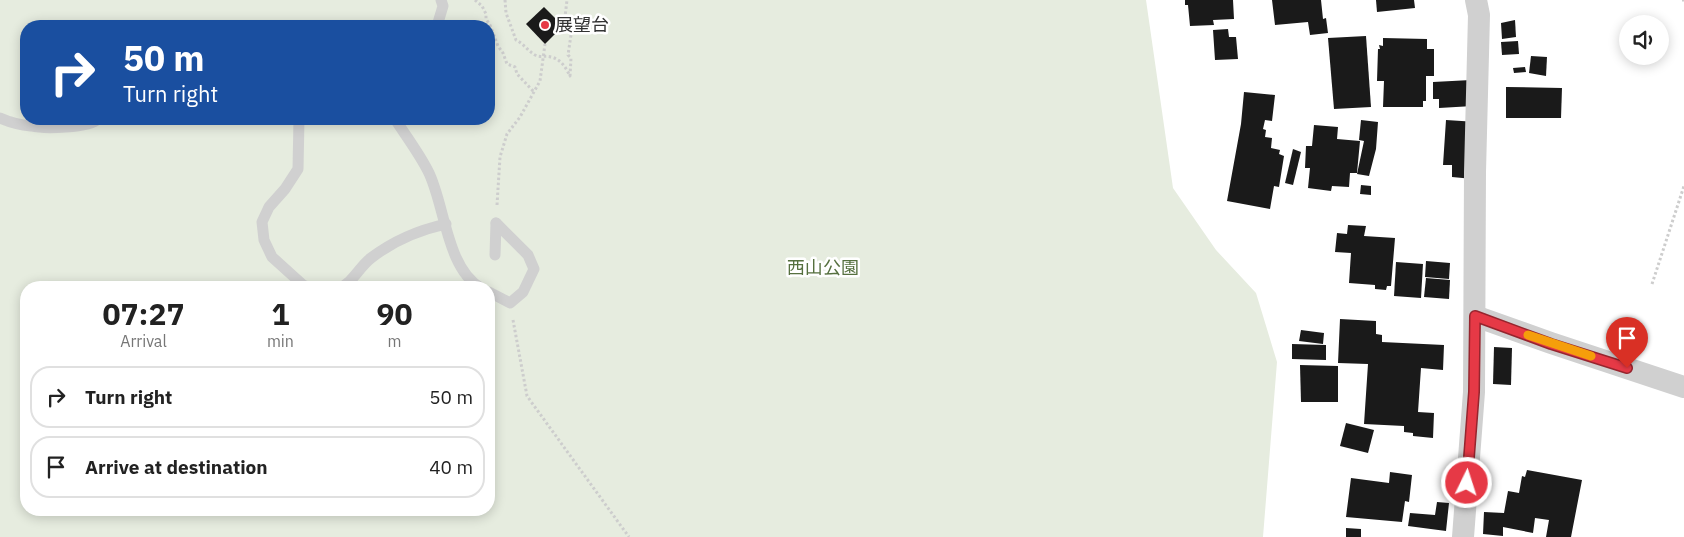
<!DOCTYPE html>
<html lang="en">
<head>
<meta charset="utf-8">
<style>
	:root { --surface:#fff; --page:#f6f6f6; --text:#222; --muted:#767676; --line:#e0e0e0 }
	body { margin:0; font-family:"IBM Plex Sans","Noto Sans JP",sans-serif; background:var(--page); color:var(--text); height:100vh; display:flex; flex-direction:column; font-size:19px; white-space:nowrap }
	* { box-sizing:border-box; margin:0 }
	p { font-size:16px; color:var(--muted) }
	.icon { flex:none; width:28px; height:28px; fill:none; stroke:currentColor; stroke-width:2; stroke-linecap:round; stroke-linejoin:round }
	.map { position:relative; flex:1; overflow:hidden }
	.panel { position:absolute; left:20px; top:281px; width:475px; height:235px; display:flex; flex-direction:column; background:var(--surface); border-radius:20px; box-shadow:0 2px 12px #0003 }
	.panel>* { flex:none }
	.hud { position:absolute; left:20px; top:20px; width:475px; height:105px; border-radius:20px; box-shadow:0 2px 12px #0003; background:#1a4fa0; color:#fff; overflow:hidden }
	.controls { position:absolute; left:1619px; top:15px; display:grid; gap:10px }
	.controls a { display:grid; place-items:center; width:50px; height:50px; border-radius:50%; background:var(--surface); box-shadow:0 2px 12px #0003; font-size:25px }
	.pin { position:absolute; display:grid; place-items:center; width:42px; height:42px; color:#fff; margin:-51px -21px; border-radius:50% 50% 50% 0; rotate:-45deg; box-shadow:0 0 5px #0007 }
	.pin .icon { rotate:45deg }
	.me { position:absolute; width:55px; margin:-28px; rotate:4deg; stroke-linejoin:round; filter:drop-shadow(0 0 4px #0008) }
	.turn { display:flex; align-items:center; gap:18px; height:105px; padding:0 20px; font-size:22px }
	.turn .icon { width:65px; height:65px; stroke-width:2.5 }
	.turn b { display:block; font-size:35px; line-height:42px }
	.eta { display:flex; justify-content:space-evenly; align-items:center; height:85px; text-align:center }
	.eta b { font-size:30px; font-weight:800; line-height:35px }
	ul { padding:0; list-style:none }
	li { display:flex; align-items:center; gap:15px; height:62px; margin:0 10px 8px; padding:0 10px; border:2px solid var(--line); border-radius:20px }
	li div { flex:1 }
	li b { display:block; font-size:19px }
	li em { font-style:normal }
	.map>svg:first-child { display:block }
</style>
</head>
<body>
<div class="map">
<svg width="1684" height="537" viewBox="0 0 1684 537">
	<rect width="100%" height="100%" fill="#fff"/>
	<path fill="#e6ecdf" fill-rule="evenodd" d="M0,0H1146L1173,188L1216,250L1256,293L1277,362L1263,537H0ZM26,26H489V119H26ZM26,288H489V510H26Z"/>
	<g fill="#1a1a1a">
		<polygon points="1185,0 1233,0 1234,19 1213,20 1214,25 1190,26 1188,5 1185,5"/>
		<polygon points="1272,0 1321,0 1323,19 1326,18 1328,33 1310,35 1308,22 1275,25"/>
		<polygon points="1376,0 1414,0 1415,8 1377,12"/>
		<polygon points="544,7 563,26 545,44 526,24"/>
		<polygon points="1515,20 1516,37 1502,39 1501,23"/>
		<polygon points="1228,29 1229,37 1236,37 1238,59 1215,60 1213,30"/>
		<polygon points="1366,36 1371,107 1334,109 1328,38"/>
		<polygon points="1383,38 1427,39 1427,49 1434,49 1434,76 1426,76 1426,101 1423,101 1423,107 1383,107 1384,81 1377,81 1378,49 1380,49 1379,45 1383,46"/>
		<polygon points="1518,41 1519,54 1502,55 1501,42"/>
		<polygon points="1531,56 1547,57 1546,76 1529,73"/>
		<polygon points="1525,67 1526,72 1514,73 1513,68"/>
		<polygon points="1471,80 1473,106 1439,108 1439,99 1433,99 1433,82"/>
		<polygon points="1506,87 1562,88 1561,118 1506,118"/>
		<polygon points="1244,92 1275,95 1272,121 1265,120 1263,129 1266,130 1265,137 1272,138 1271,148 1280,150 1279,154 1284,156 1279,187 1274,186 1270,209 1227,201 1241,124"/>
		<polygon points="1361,120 1378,122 1376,149 1369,176 1357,174 1364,141 1359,140"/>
		<polygon points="1446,120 1477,122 1473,179 1452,177 1452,165 1443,165"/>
		<polygon points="1314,125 1338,127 1337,139 1360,141 1357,173 1350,173 1349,187 1332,186 1331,191 1308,188 1310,168 1305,168 1306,146 1312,146"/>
		<polygon points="1293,149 1301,152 1293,185 1285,183"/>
		<polygon points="1361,185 1371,186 1371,195 1360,194"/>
		<polygon points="1348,225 1366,226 1364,236 1395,238 1391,286 1387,286 1386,290 1375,289 1375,285 1349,283 1351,253 1335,252 1337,233 1347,234"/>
		<polygon points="1426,261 1450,263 1449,279 1425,277"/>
		<polygon points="1396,262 1423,264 1421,298 1394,296"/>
		<polygon points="1426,278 1450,280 1449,299 1424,297"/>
		<polygon points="1340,319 1376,321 1376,334 1382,335 1382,342 1444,345 1443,370 1421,368 1418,412 1434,413 1433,438 1413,436 1413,433 1404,432 1404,426 1364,424 1368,364 1338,363"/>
		<polygon points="1301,330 1324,333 1323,344 1299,341"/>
		<polygon points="1292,344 1326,345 1326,360 1292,359"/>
		<polygon points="1494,347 1512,348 1511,385 1493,384"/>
		<polygon points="1300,365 1338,366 1338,402 1301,402"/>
		<polygon points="1346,423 1374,430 1368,453 1340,446"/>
		<polygon points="1527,470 1582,480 1571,537 1546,537 1549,520 1535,518 1533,533 1503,527 1503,536 1483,534 1484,512 1504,513 1508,491 1519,493 1522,476 1525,477"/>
		<polygon points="1390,472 1412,475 1409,502 1405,501 1402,522 1346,517 1351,478 1389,483"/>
		<polygon points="1437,502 1449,503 1446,531 1408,526 1410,513 1435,515"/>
		<polygon points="1346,528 1361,529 1361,537 1346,537"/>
	</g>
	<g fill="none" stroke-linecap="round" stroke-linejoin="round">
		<g stroke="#cdcdcd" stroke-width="3" stroke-dasharray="2.5 2.5" stroke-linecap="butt">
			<polyline points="475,0 482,6 486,14 486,19 490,25 498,46 503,53 507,64 515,67 517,74 534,92"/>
			<path d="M505,0L506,13L516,40C524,44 528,51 535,55C541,58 546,55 551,57C561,59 566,68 570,76L571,58L568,55L571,35L570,28L565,17L567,0"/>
			<polyline points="1682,0 1684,0"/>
			<polyline points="497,205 500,157 507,134 520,117 540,81 545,44"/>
			<polyline points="1652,284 1684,186"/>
			<polyline points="513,320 527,396 629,537"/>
		</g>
		<g stroke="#d0d0d0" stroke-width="11">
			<polyline points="437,26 443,6 441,0"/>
			<path d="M0,118C9,122 21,125 31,126C44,129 89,128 98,119"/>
			<polyline points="299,119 298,169 285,189 269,207 262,222 264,240 272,257 303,285 310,288"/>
			<path d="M395,119C406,136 419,153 428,171C445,204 446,268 481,288"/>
			<polyline points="495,255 496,223"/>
			<path d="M339,288C353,283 359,267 371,258C393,241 419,230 446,224"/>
			<polyline points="489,292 510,303 523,292 534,269 528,255 496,223"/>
		</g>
		<g stroke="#d0d0d0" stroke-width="22">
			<polyline points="1475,316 1551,343 1684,387"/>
			<polyline points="1463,537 1474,392 1475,172 1479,15 1476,0"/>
		</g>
	</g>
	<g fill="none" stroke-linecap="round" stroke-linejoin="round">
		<g stroke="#96252e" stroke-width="12">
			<polyline id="route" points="1467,483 1474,392 1475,316 1551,344 1627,368"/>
		</g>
		<use href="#route" stroke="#e63946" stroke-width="9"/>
		<polyline stroke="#f59e0b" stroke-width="9" points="1528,335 1591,356"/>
	</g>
	<circle fill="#e63946" stroke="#fff" stroke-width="2" cx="545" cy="25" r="5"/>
	<g text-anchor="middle" stroke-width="5" stroke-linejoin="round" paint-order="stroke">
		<g font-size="18" fill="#333" stroke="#fff" text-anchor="start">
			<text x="555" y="31">展望台</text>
		</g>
		<g font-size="18" fill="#56703f" stroke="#fff">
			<text x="823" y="274">西山公園</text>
		</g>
	</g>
</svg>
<div class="controls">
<a><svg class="icon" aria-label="sound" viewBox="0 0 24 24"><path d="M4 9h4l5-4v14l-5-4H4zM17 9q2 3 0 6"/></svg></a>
</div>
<div class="pin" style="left:1627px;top:368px;background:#d93025"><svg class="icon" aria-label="arrive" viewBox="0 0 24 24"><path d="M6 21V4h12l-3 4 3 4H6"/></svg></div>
<svg class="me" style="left:1467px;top:483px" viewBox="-20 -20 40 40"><circle r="17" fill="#e63946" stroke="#fff" stroke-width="3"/><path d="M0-11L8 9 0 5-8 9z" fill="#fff"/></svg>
<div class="hud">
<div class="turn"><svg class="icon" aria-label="right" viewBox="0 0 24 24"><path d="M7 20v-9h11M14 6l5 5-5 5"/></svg><div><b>50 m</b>Turn right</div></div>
</div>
<section class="panel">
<div class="eta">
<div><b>07:27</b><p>Arrival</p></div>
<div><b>1</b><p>min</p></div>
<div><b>90</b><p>m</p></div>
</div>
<ul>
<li><svg class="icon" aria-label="right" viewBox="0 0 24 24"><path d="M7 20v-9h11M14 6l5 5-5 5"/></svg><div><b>Turn right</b></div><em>50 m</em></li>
<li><svg class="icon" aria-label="arrive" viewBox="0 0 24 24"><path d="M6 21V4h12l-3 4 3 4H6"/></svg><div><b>Arrive at destination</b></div><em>40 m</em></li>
</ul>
</section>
</div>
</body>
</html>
